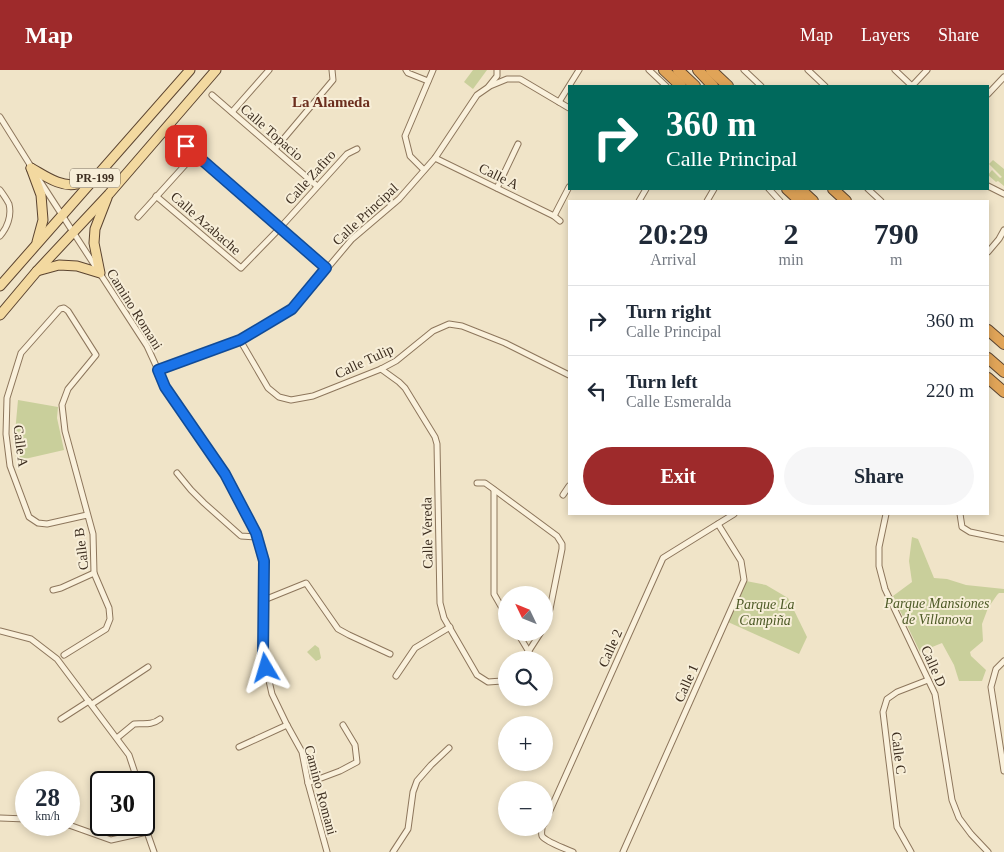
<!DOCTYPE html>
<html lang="en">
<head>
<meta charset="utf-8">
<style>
	:root { --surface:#fff; --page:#f6f6f7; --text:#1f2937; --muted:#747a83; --line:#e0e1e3; --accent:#9e2a2b }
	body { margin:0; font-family:"Times New Roman",serif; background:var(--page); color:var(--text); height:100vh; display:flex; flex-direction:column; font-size:19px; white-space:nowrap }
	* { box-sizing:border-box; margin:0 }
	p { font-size:16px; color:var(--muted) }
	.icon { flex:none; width:28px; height:28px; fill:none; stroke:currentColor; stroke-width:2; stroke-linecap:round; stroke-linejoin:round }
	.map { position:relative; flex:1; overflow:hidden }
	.panel { position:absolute; left:568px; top:130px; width:421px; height:315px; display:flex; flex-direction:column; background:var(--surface); border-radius:0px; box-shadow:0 2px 8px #0003 }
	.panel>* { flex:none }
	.guide { position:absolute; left:568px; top:15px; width:421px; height:105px; border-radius:0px; box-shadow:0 2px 8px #0003; background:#00695c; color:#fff; overflow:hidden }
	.needle { width:32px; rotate:313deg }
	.tools { position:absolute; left:498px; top:516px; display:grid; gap:10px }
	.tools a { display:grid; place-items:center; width:55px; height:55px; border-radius:50%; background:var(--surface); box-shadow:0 2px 8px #0003; font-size:25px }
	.speed { position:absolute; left:15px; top:701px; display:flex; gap:10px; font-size:25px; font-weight:700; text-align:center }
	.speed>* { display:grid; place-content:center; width:65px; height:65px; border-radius:50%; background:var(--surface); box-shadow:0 2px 8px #0003; line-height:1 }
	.speed small { font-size:12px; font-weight:400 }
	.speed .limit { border:2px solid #111; border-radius:8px; background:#fff; color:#111 }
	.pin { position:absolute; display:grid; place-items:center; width:42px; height:42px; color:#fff; margin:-21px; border-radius:10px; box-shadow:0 2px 8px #0006 }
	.me { position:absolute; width:55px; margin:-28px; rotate:353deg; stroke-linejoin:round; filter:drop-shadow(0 0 4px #0008) }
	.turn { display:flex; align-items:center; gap:18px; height:105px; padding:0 15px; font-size:22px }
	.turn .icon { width:65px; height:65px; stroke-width:2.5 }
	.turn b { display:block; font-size:35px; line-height:42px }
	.eta { display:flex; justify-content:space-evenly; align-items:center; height:85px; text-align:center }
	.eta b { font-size:30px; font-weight:700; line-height:35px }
	.button { display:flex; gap:10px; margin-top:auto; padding:10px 15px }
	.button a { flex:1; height:58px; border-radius:30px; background:var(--accent); color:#fff; font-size:20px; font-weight:700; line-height:58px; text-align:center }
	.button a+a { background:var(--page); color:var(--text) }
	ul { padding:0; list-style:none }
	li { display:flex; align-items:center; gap:15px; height:70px; padding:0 15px; border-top:1px solid var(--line) }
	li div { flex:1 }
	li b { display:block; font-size:19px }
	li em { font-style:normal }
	header { display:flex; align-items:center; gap:30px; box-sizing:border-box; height:70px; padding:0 25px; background:var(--accent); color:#fff }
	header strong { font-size:24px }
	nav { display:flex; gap:28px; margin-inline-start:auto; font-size:18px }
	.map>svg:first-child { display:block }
</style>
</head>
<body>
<header>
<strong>Map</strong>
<nav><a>Map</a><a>Layers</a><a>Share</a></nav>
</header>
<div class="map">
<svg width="1004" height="782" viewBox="0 0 1004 782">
	<rect width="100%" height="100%" fill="#f0e4c8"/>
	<g fill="#c9cf9b">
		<polygon points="473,0 487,0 473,19 464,12"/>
		<polygon points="993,90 1004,99 1004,116 998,111 996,112 988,105 992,100 1000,108 1002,107 989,94"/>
		<polygon points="18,330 58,337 57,348 64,380 16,391 15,363"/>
		<polygon points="912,467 918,469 934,508 947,509 966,515 1004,519 1004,523 999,523 997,525 988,538 982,554 983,571 970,582 971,586 986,600 982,611 959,611 954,595 942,573 920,582 893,526 912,512 909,491"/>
		<polygon points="746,511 766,515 788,528 807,567 799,584 728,552"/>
		<polygon points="315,575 319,578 321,588 319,590 318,590 316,591 307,582"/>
	</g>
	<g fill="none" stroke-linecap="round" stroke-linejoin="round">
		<g stroke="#8d765c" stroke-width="7">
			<g id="minor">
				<polyline points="406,0 408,3 428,11"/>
				<polyline points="649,0 666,16"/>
				<polyline points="744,0 761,16"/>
				<polyline points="808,0 825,16"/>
				<polyline points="895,0 912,16"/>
				<polyline points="489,16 497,6 497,0"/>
				<polyline points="912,16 927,0"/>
				<polyline points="988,24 1004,7"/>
				<polyline points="212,25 317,116"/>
				<polyline points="559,32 579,0"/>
				<polyline points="232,42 269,0"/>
				<polyline points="0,47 32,98"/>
				<polyline points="177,67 326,198"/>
				<polyline points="275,79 333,10 332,0"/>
				<polyline points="435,88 554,146 560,151"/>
				<polyline points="424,100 410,86 405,66 433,0"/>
				<polyline points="38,108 147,276 158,300 165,317 225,404 256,463 264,491 263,584 272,624 287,655 302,682 308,713 327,782"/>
				<polyline points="988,116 1004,124"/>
				<polyline points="497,118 518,74"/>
				<polyline points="769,119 780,131"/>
				<polyline points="868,119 881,131"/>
				<path d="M0,120C3,124 7,130 9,134C12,146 7,158 0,166"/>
				<polyline points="156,126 241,198 279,159 347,84 357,79"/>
				<polyline points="639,131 646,119"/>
				<polyline points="707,131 714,119"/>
				<polyline points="554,146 569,117"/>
				<polyline points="138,147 195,84"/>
				<polyline points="988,182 999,169 1004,160"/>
				<polyline points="240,270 268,318 279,327 291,330 313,326 381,299 396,291 433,261 449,254 462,256 505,273 569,305"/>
				<polyline points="381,299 399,312 405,318 435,367 437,374 440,533 444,548 477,605 488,612 502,611 506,608"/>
				<polyline points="158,300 240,270 293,239 352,169 399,129 435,88 477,25 490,16 507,9 520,9 569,38"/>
				<polyline points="177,403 191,420 204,433 241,466 257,467"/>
				<polyline points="477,413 485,413 492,418 557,466 562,474 562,479 550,539 544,555"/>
				<polyline points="494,420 494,524 506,545"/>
				<polyline points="563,425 569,416"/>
				<polyline points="886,444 879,477 879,496 885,519 935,624 952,730 959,748 971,764 988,782"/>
				<polyline points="960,444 962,457 970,462 1004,469"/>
				<polyline points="53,520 61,518 94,503"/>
				<polyline points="264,530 306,513 338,559 349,565 390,584"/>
				<polyline points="0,561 31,569 57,589 129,685 138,712"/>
				<polyline points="517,562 529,582"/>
				<polyline points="64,585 106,559 110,549 109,538 94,503 93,464 65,361 62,335 68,319 96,285 68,241 64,238 60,239 21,283 7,328 6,364 10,396 29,447 38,453 47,454 87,445"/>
				<polyline points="523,590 541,562"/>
				<polyline points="1004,591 996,599 991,617 1004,701"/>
				<polyline points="396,606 415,578 450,557"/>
				<polyline points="92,634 148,597"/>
				<polyline points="61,649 89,631"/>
				<path d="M117,668L134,654C143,653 151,656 160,649"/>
				<polyline points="239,677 287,655"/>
				<polyline points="308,713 340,701 357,692 355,675 343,655"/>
				<polyline points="144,747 147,762 154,782"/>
				<polyline points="0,748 26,749"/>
				<polyline points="544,754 663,488 734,444"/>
				<polyline points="69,755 111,770 147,762"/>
				<path d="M542,758C542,760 541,763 542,766C546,772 566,779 573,782"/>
				<polyline points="393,782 408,759 413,722 417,711 431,695 449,678"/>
				<polyline points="623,782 744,510 741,491 718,454"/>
				<polyline points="911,782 897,757 883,642 887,629 897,622 928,610"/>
			</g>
		</g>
		<g stroke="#5b4430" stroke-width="11">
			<g id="primary">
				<polyline points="31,98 41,125 43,150 37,172"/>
				<path d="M31,98C44,105 61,118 77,114C82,113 88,111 93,109"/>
				<polyline points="37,201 59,195 77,196 100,203 94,173 95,159 107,128"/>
				<polyline points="0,216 190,0"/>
				<polyline points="0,245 37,201 109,124 216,0"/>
			</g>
		</g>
		<g stroke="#5b4430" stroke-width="12">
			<g id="motorway">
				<polyline points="664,0 681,16"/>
				<polyline points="678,0 695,16"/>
				<polyline points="698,0 713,16"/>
				<polyline points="711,0 728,16"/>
				<polyline points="787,119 800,131"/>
				<polyline points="800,119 813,131"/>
				<polyline points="833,119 846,131"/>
				<polyline points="988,260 1004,274"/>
				<polyline points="988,288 1004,302"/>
				<polyline points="988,308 1004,322"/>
			</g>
		</g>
		<use href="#minor" stroke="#faf1dc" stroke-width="5"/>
		<use href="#primary" stroke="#f3d9a0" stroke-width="9"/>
		<use href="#motorway" stroke="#e0a458" stroke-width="10"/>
	</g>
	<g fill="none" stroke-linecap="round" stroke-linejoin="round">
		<g stroke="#114b97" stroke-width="12">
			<polyline id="route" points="186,76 326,198 292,239 240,270 158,300 165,317 225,404 256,463 264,491 263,584 266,598"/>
		</g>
		<use href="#route" stroke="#1a73e8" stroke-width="9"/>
	</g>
	<g text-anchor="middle" stroke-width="4" stroke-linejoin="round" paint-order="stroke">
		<rect fill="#f7eed8" stroke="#756857" stroke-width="1" x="70" y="98.5" width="50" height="19" rx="4"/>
		<g font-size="12" font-weight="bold" fill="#3d2e20">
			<text x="95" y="112">PR-199</text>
		</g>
		<g font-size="14" fill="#3d2e20" stroke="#f7eed8">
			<text transform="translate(272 62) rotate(41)" y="5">Calle Topacio</text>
			<text transform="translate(499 106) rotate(26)" y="5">Calle A</text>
			<text transform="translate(310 107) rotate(-48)" y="5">Calle Zafiro</text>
			<text transform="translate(365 144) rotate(-43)" y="5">Calle Principal</text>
			<text transform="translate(206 153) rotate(41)" y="5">Calle Azabache</text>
			<text transform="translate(135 239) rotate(58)" y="5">Camino Romani</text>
			<text transform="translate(364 291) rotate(-25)" y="5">Calle Tulip</text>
			<text transform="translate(21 376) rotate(83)" y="5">Calle A</text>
			<text transform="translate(427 463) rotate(-91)" y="5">Calle Vereda</text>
			<text transform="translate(81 479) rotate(-97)" y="5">Calle B</text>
			<text transform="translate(610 578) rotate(-66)" y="5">Calle 2</text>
			<text transform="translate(934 596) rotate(66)" y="5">Calle D</text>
			<text transform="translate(686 613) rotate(-66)" y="5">Calle 1</text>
			<text transform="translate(899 683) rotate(83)" y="5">Calle C</text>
			<text transform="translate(321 720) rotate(75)" y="5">Camino Romani</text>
		</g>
		<g font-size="14" font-style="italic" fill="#4d5a26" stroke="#f7eed8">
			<text x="937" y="538">Parque Mansiones<tspan x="937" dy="16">de Villanova</tspan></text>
			<text x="765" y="539">Parque La<tspan x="765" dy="16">Campiña</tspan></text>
		</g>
		<g font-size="15" font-weight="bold" fill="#6b2e1e" stroke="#f7eed8">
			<text x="331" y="37">La Alameda</text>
		</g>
	</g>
</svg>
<div class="tools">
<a><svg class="needle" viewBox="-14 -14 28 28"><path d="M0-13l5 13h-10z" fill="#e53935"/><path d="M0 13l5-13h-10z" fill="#747a83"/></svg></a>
<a><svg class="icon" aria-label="search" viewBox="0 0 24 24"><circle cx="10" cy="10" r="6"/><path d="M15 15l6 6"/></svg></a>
<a>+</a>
<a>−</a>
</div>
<div class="speed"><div>28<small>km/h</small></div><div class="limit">30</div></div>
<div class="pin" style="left:186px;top:76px;background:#d93025"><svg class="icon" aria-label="arrive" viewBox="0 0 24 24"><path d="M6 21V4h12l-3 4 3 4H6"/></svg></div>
<svg class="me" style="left:266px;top:598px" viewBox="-20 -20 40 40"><path d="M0-17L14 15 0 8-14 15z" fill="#1a73e8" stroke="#fff" stroke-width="4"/></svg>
<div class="guide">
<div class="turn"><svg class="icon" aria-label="right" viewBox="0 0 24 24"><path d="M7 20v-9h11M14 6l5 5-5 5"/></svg><div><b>360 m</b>Calle Principal</div></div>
</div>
<section class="panel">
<div class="eta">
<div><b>20:29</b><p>Arrival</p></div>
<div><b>2</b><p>min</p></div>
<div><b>790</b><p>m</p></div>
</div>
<ul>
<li><svg class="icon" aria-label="right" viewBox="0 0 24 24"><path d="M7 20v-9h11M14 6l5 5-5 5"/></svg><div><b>Turn right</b><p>Calle Principal</p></div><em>360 m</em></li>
<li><svg class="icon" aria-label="left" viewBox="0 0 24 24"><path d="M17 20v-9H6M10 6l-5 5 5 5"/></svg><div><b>Turn left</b><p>Calle Esmeralda</p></div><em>220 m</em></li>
</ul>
<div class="button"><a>Exit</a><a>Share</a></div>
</section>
</div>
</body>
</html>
